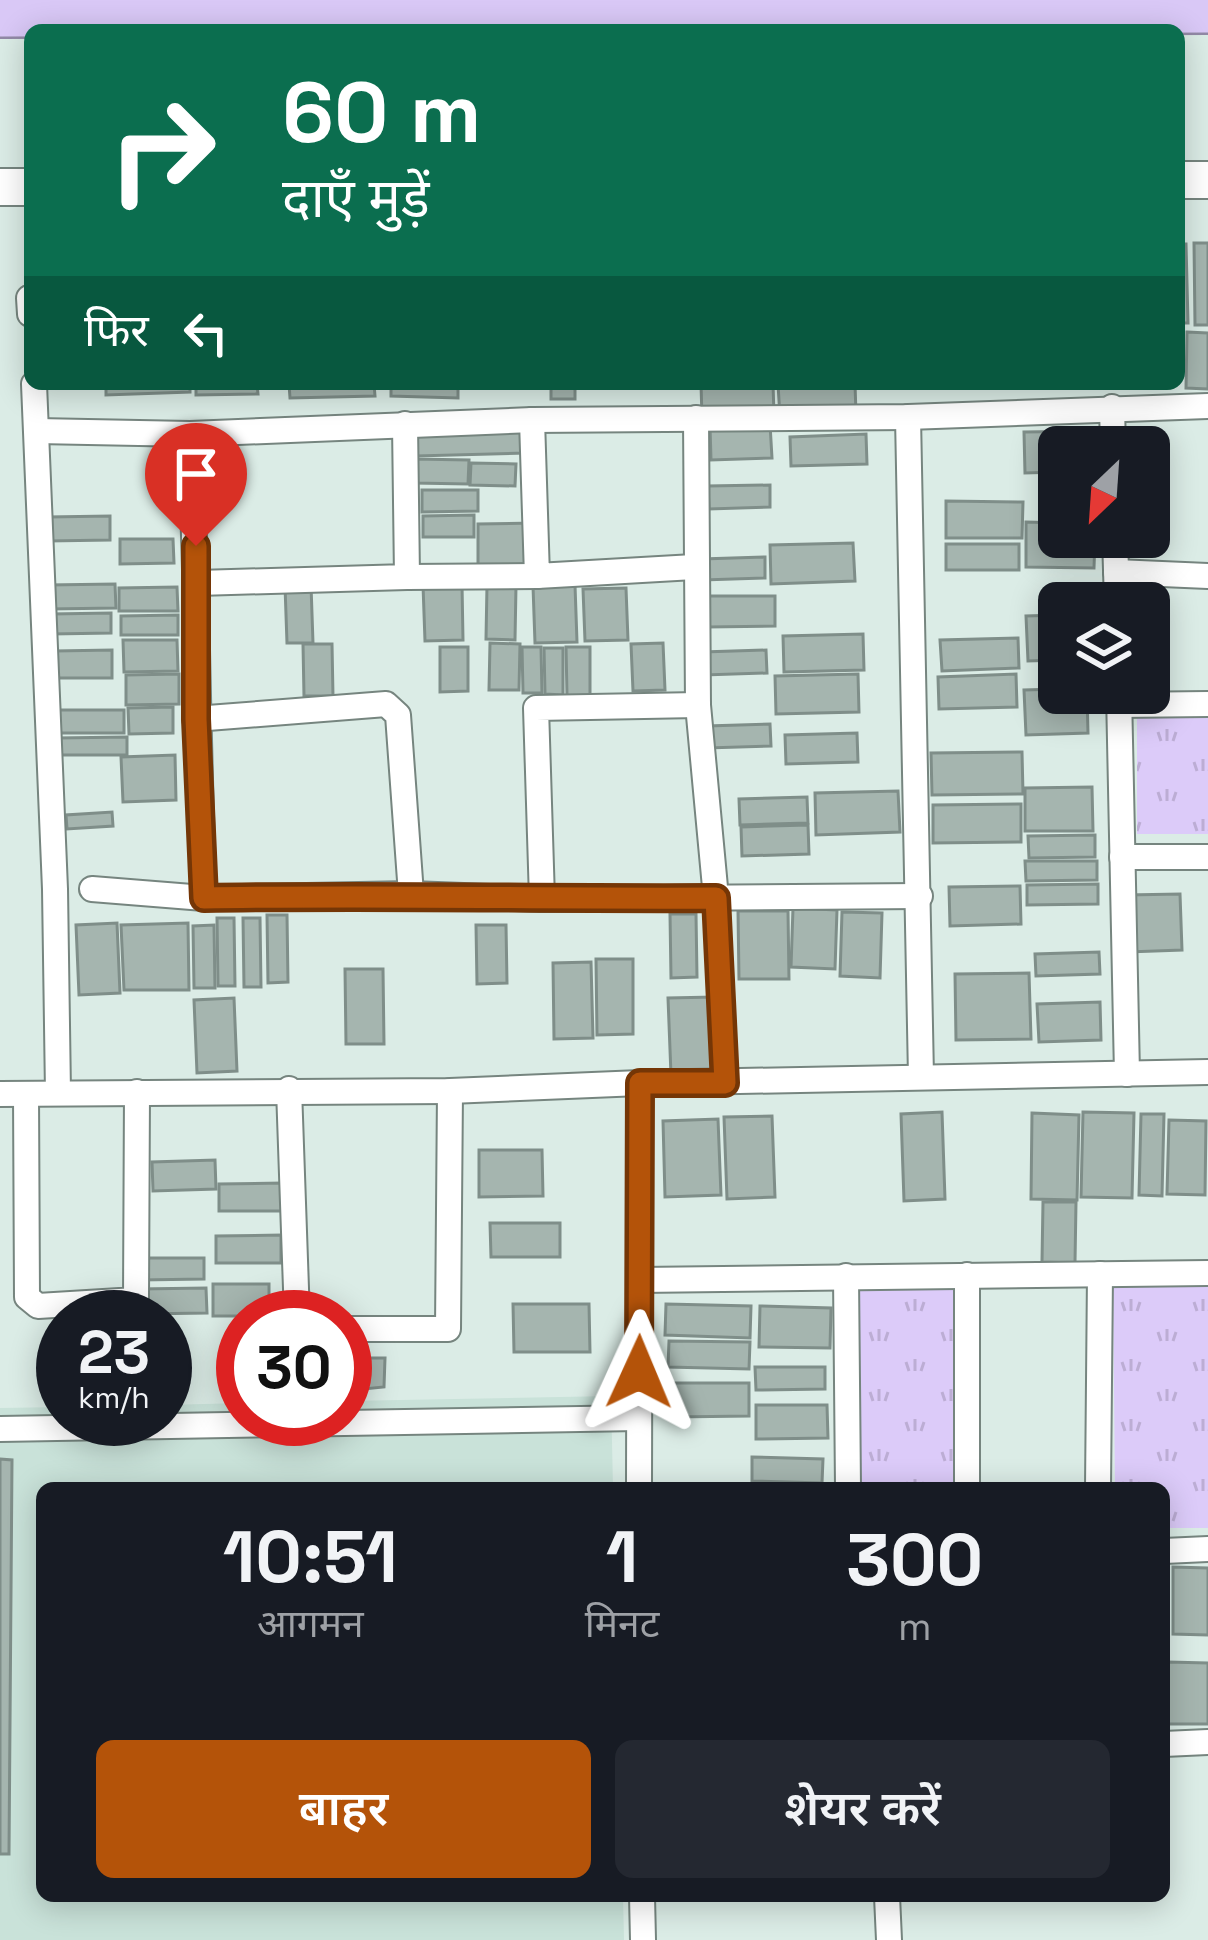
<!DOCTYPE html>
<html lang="hi">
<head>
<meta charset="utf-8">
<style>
	:root { --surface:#171b24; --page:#242831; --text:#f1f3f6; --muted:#9ea1a6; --accent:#b45309 }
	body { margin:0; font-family:"Space Grotesk","Noto Sans Devanagari",sans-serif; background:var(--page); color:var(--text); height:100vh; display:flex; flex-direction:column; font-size:45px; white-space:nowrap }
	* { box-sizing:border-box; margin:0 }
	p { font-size:39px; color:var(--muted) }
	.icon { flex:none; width:66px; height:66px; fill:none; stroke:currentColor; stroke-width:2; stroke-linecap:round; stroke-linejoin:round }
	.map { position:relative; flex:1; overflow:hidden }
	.sheet { position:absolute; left:36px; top:1482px; width:1134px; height:420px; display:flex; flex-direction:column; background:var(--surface); border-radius:18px; box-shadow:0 6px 30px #0003 }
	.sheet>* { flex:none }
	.banner { position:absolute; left:24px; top:24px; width:1161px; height:366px; border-radius:18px; box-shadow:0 6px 30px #0003; background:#0b6e4f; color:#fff; overflow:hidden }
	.needle { width:78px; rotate:205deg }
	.fabs { position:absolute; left:1038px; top:426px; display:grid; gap:24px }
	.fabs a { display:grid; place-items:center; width:132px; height:132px; border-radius:18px; background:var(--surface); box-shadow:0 6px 30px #0003; font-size:60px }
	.speed { position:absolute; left:36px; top:1290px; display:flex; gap:24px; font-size:60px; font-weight:700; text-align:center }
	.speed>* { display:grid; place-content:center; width:156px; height:156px; border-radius:50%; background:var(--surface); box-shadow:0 6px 30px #0003; line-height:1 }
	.speed small { font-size:30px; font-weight:400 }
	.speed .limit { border:18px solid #d22; background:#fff; color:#111 }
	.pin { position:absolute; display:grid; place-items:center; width:102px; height:102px; color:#fff; margin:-123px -51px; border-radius:50% 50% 50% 0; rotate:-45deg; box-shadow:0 0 12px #0007 }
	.pin .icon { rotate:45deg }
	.me { position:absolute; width:132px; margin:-66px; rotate:1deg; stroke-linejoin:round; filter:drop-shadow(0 0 9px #0008) }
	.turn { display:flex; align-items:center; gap:42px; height:252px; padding:0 60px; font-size:54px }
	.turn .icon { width:156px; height:156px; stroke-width:2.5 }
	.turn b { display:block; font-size:84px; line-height:102px }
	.then { display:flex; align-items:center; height:114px; padding:0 60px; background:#0003; gap:24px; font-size:45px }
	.eta { display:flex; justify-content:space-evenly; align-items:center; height:204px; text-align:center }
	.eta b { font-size:72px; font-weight:600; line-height:84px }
	.primary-button { display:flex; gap:24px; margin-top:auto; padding:24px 60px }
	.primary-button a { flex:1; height:138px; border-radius:18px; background:var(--accent); color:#fff; font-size:48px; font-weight:600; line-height:138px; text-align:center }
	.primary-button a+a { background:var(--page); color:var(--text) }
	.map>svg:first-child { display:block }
</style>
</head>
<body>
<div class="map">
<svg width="1208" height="1940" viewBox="0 0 1208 1940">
	<defs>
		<pattern id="park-tufts" width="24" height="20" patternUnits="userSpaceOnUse" patternTransform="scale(3)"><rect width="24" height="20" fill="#dccbf9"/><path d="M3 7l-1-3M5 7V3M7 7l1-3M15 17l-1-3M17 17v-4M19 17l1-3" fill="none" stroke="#bcadd4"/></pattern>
	</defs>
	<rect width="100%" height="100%" fill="#dbece6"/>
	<polygon fill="#c9e2d9" points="611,1396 613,1488 42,1488 42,1896 623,1896 624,1940 0,1940 0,1408 63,1407 63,1419 165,1419 165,1405 243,1403 243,1419 345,1419 345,1401"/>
	<g fill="url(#park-tufts)">
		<rect x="1137" y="717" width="71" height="117"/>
		<polygon points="1113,1286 1208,1286 1208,1528 1164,1528 1164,1488 1115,1488"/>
		<polygon points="857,1288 953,1288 955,1488 859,1488"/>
	</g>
	<g fill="#a5b5af" stroke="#7f8e89" stroke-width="3">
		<polygon points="1194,243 1208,243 1208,325 1195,325"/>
		<polygon points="1179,244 1186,244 1188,323 1179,323"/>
		<polygon points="1187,332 1208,333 1208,389 1186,388"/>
		<polygon points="106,384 190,384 190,392 106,395"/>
		<polygon points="196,384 257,384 258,394 196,395"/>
		<polygon points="289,384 374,384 375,396 290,398"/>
		<polygon points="391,384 458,384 458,398 391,396"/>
		<rect x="551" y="384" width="24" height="15"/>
		<polygon points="701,384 773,384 774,415 702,418"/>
		<polygon points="778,384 855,384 856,414 780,417"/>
		<polygon points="770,424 772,458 711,460 710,426"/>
		<polygon points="525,429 525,453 416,456 415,432"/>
		<polygon points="1095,431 1095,447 1059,447 1059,472 1025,473 1024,432"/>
		<polygon points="866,434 867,464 791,466 790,437"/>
		<polygon points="414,459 469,460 468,484 414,483"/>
		<polygon points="471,463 516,464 515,486 470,485"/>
		<polygon points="770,485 770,507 709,509 708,486"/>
		<polygon points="422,490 478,490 478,511 422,512"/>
		<polygon points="946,501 1023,502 1022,538 946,538"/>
		<polygon points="474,515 474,537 423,537 423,516"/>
		<polygon points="110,516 110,540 48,541 48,517"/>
		<polygon points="1026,522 1059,523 1059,537 1095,537 1094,568 1026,567"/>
		<polygon points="535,523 535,569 478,569 478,524"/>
		<polygon points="120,539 173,539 174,563 120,564"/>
		<polygon points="853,543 855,581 771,584 770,545"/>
		<rect x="946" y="544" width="73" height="26"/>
		<polygon points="765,557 765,578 703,580 702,559"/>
		<polygon points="115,584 116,608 49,609 48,585"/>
		<polygon points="462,584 463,640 425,641 423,585"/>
		<polygon points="311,585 313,643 287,643 285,586"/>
		<polygon points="487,585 516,586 515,640 486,639"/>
		<polygon points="575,585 577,642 535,643 533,586"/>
		<polygon points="177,587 178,611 119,611 119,588"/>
		<polygon points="626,588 628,640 585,641 583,589"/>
		<polygon points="707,596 775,596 775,626 708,627"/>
		<polygon points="111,613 111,633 52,634 52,614"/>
		<polygon points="178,615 178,635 121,635 121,616"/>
		<polygon points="1059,615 1059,660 1028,661 1026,616"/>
		<polygon points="863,634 864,670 784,672 783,636"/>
		<polygon points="1018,638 1019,668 942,671 940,640"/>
		<polygon points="123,640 177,640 178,671 124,672"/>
		<polygon points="490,643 520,644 519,690 489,690"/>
		<polygon points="663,643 665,690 633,691 631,644"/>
		<polygon points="303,644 332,644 333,696 304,696"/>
		<polygon points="440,647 468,647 468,691 440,692"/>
		<polygon points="522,647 541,647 542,693 523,693"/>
		<polygon points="566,647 590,647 590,695 567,696"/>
		<polygon points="544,648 563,648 563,695 545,694"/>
		<polygon points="112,650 112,678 55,678 55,651"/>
		<polygon points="766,650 767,673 704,675 703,652"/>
		<polygon points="179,674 179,704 126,705 126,675"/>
		<polygon points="858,674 859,712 776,714 775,676"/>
		<polygon points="1016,674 1017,707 939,709 938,677"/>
		<polygon points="1059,689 1059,693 1087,693 1088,733 1026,735 1024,690"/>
		<polygon points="173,707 173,733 129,734 128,708"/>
		<rect x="54" y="710" width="70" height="23"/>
		<polygon points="770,724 771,746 707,748 707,726"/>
		<polygon points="857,733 858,762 786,764 785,735"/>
		<polygon points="127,737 127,755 57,755 57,738"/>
		<polygon points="1022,752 1023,794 932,795 931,753"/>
		<polygon points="175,755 176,800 123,802 121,757"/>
		<polygon points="1092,787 1093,831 1025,831 1025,788"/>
		<polygon points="898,791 900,832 816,835 815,793"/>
		<polygon points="807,797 808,823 740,825 739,799"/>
		<polygon points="1021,804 1021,842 933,843 933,805"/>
		<polygon points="112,812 113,826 67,829 66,815"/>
		<polygon points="808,825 809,854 742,856 741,827"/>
		<polygon points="1095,835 1095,857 1029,858 1028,836"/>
		<polygon points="1025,861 1097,861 1097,880 1026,881"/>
		<polygon points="1098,884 1098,904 1027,905 1027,885"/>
		<polygon points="1020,886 1021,924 950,926 949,887"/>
		<polygon points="1180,894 1182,950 1128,952 1126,895"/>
		<polygon points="793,908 837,910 835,969 791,967"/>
		<polygon points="738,911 788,911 789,979 739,979"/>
		<polygon points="842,912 882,913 880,978 840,976"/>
		<polygon points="670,914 696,914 697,977 671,978"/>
		<polygon points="267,915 287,915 288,982 268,983"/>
		<polygon points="217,918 234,918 235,986 218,986"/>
		<polygon points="243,918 260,918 261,987 244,987"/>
		<polygon points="117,923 120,993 79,995 76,925"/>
		<polygon points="188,923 189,990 124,990 121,925"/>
		<polygon points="214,925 215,988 194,988 193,926"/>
		<polygon points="476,925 506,925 507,983 477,984"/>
		<polygon points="1099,952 1100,974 1036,976 1035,954"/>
		<polygon points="596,959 633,959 633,1034 597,1035"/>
		<polygon points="591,962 593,1038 554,1039 553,963"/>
		<polygon points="345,969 383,969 384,1044 346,1044"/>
		<polygon points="1029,973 1031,1039 956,1040 955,974"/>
		<polygon points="714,997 717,1074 671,1075 668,998"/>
		<polygon points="234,998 237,1071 197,1073 194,1000"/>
		<polygon points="1100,1002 1101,1040 1039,1042 1037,1004"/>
		<polygon points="942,1112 945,1199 904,1201 901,1114"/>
		<polygon points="1083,1112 1134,1113 1132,1198 1081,1197"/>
		<polygon points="1032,1113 1079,1115 1077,1200 1031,1199"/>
		<polygon points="1141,1114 1164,1114 1162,1196 1139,1195"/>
		<polygon points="772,1116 775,1197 727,1199 724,1117"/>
		<polygon points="718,1119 721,1195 665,1197 663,1121"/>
		<polygon points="1169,1120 1206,1121 1205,1195 1167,1194"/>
		<polygon points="479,1150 542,1150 543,1196 479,1197"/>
		<polygon points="215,1160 216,1189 153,1191 152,1162"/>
		<polygon points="282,1183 283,1211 219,1211 219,1184"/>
		<polygon points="1043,1202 1076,1202 1075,1263 1042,1262"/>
		<polygon points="490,1223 560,1223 560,1257 491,1257"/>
		<polygon points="281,1235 281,1263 216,1263 216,1236"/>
		<polygon points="140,1258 204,1258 204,1279 140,1280"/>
		<rect x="213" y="1284" width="56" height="32"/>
		<polygon points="206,1288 207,1313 139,1314 139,1289"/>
		<polygon points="513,1304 589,1304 590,1352 514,1352"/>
		<polygon points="666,1304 751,1306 750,1338 665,1335"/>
		<polygon points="760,1306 831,1308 830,1348 759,1347"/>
		<polygon points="669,1341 750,1342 749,1369 668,1367"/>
		<polygon points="345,1358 385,1358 384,1387 354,1390 345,1370"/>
		<polygon points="755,1367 825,1367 825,1389 756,1390"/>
		<polygon points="673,1383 749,1383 749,1416 674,1417"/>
		<polygon points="756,1405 827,1405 828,1438 756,1439"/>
		<polygon points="752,1457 823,1459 822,1483 752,1481"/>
		<polygon points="0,1459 12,1460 9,1854 0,1854"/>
		<polygon points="1173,1567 1208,1568 1208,1635 1173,1634"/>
		<polygon points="1168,1662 1208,1663 1208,1724 1167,1724"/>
	</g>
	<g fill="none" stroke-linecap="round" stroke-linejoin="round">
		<g stroke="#76857f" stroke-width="28">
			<g id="minor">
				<polyline points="29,298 30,314"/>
				<polyline points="34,384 55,889 58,1093"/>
				<polyline points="1112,407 1113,447"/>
				<polyline points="908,417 921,1077"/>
				<polyline points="696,418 698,705 716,898 725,1083"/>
				<polyline points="532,420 537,576 694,567"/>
				<polyline points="37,431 190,434"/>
				<polyline points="1115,537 1117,603"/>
				<polyline points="1116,572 1208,576"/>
				<polyline points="407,577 537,576"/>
				<polyline points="198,583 407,577 405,424"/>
				<polyline points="1119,693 1127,1074"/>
				<polyline points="1119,705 1208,704"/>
				<polyline points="195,719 386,704 398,715 411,894"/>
				<polyline points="1122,857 1208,857"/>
				<polyline points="92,889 204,898 411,894 542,899 920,896"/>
				<path d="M204,898C197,743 198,589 190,434L532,420L908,417L1208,406"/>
				<polyline points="542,899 536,708 698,705"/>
				<polyline points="289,1089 297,1317"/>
				<polyline points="0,1094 450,1091 640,1083 1208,1072"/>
				<polyline points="26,1094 27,1297 38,1306 136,1300 137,1092"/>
				<polyline points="846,1276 848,1488"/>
				<polyline points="640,1280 1208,1273"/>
				<polyline points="345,1329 448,1329 450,1091"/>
				<polyline points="0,1429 638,1418"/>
				<polyline points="639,1488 640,1083"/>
				<polyline points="967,1488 967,1275"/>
				<polyline points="1098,1488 1100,1274"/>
				<polyline points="1164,1551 1208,1549"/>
				<polyline points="1164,1744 1208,1742"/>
				<polyline points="642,1896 643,1940"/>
				<polyline points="887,1896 889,1940"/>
			</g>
		</g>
		<g stroke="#76857f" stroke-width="40">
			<g id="secondary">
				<polyline points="1179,180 1208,180"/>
				<polyline points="0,187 30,187"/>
			</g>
		</g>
		<g stroke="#9289a6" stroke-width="50">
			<polyline id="motorway" points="0,14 1208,10"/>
		</g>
		<use href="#minor" stroke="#fff" stroke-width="24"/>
		<use href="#secondary" stroke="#fff" stroke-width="36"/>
		<use href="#motorway" stroke="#d9c8f6" stroke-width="45"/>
	</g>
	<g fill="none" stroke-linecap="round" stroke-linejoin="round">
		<g stroke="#753606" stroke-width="30">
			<path id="route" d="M196,546V719L204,898C375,895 545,899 716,898L725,1083H640L639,1372"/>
		</g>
		<use href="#route" stroke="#b45309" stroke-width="21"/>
	</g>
</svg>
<div class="fabs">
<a><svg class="needle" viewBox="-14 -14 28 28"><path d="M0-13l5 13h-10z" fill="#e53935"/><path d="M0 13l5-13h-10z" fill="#9ea1a6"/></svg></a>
<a><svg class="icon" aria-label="layers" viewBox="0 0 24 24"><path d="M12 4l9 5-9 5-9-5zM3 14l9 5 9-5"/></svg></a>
</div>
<div class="speed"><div>23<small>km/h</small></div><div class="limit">30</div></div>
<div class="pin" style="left:196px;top:546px;background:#d93025"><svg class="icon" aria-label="arrive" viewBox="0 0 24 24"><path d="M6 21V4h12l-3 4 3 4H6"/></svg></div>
<svg class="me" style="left:639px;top:1372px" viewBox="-20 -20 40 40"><path d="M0-17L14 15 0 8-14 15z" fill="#b45309" stroke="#fff" stroke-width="4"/></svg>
<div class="banner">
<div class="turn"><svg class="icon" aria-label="right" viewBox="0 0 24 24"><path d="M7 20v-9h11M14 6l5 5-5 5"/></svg><div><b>60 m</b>दाएँ मुड़ें</div></div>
<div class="then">फिर<svg class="icon" aria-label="left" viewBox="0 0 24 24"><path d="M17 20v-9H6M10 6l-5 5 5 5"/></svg></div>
</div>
<section class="sheet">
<div class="eta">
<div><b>10:51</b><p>आगमन</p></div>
<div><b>1</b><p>मिनट</p></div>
<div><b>300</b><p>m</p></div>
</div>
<div class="primary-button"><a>बाहर</a><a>शेयर करें</a></div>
</section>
</div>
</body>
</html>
